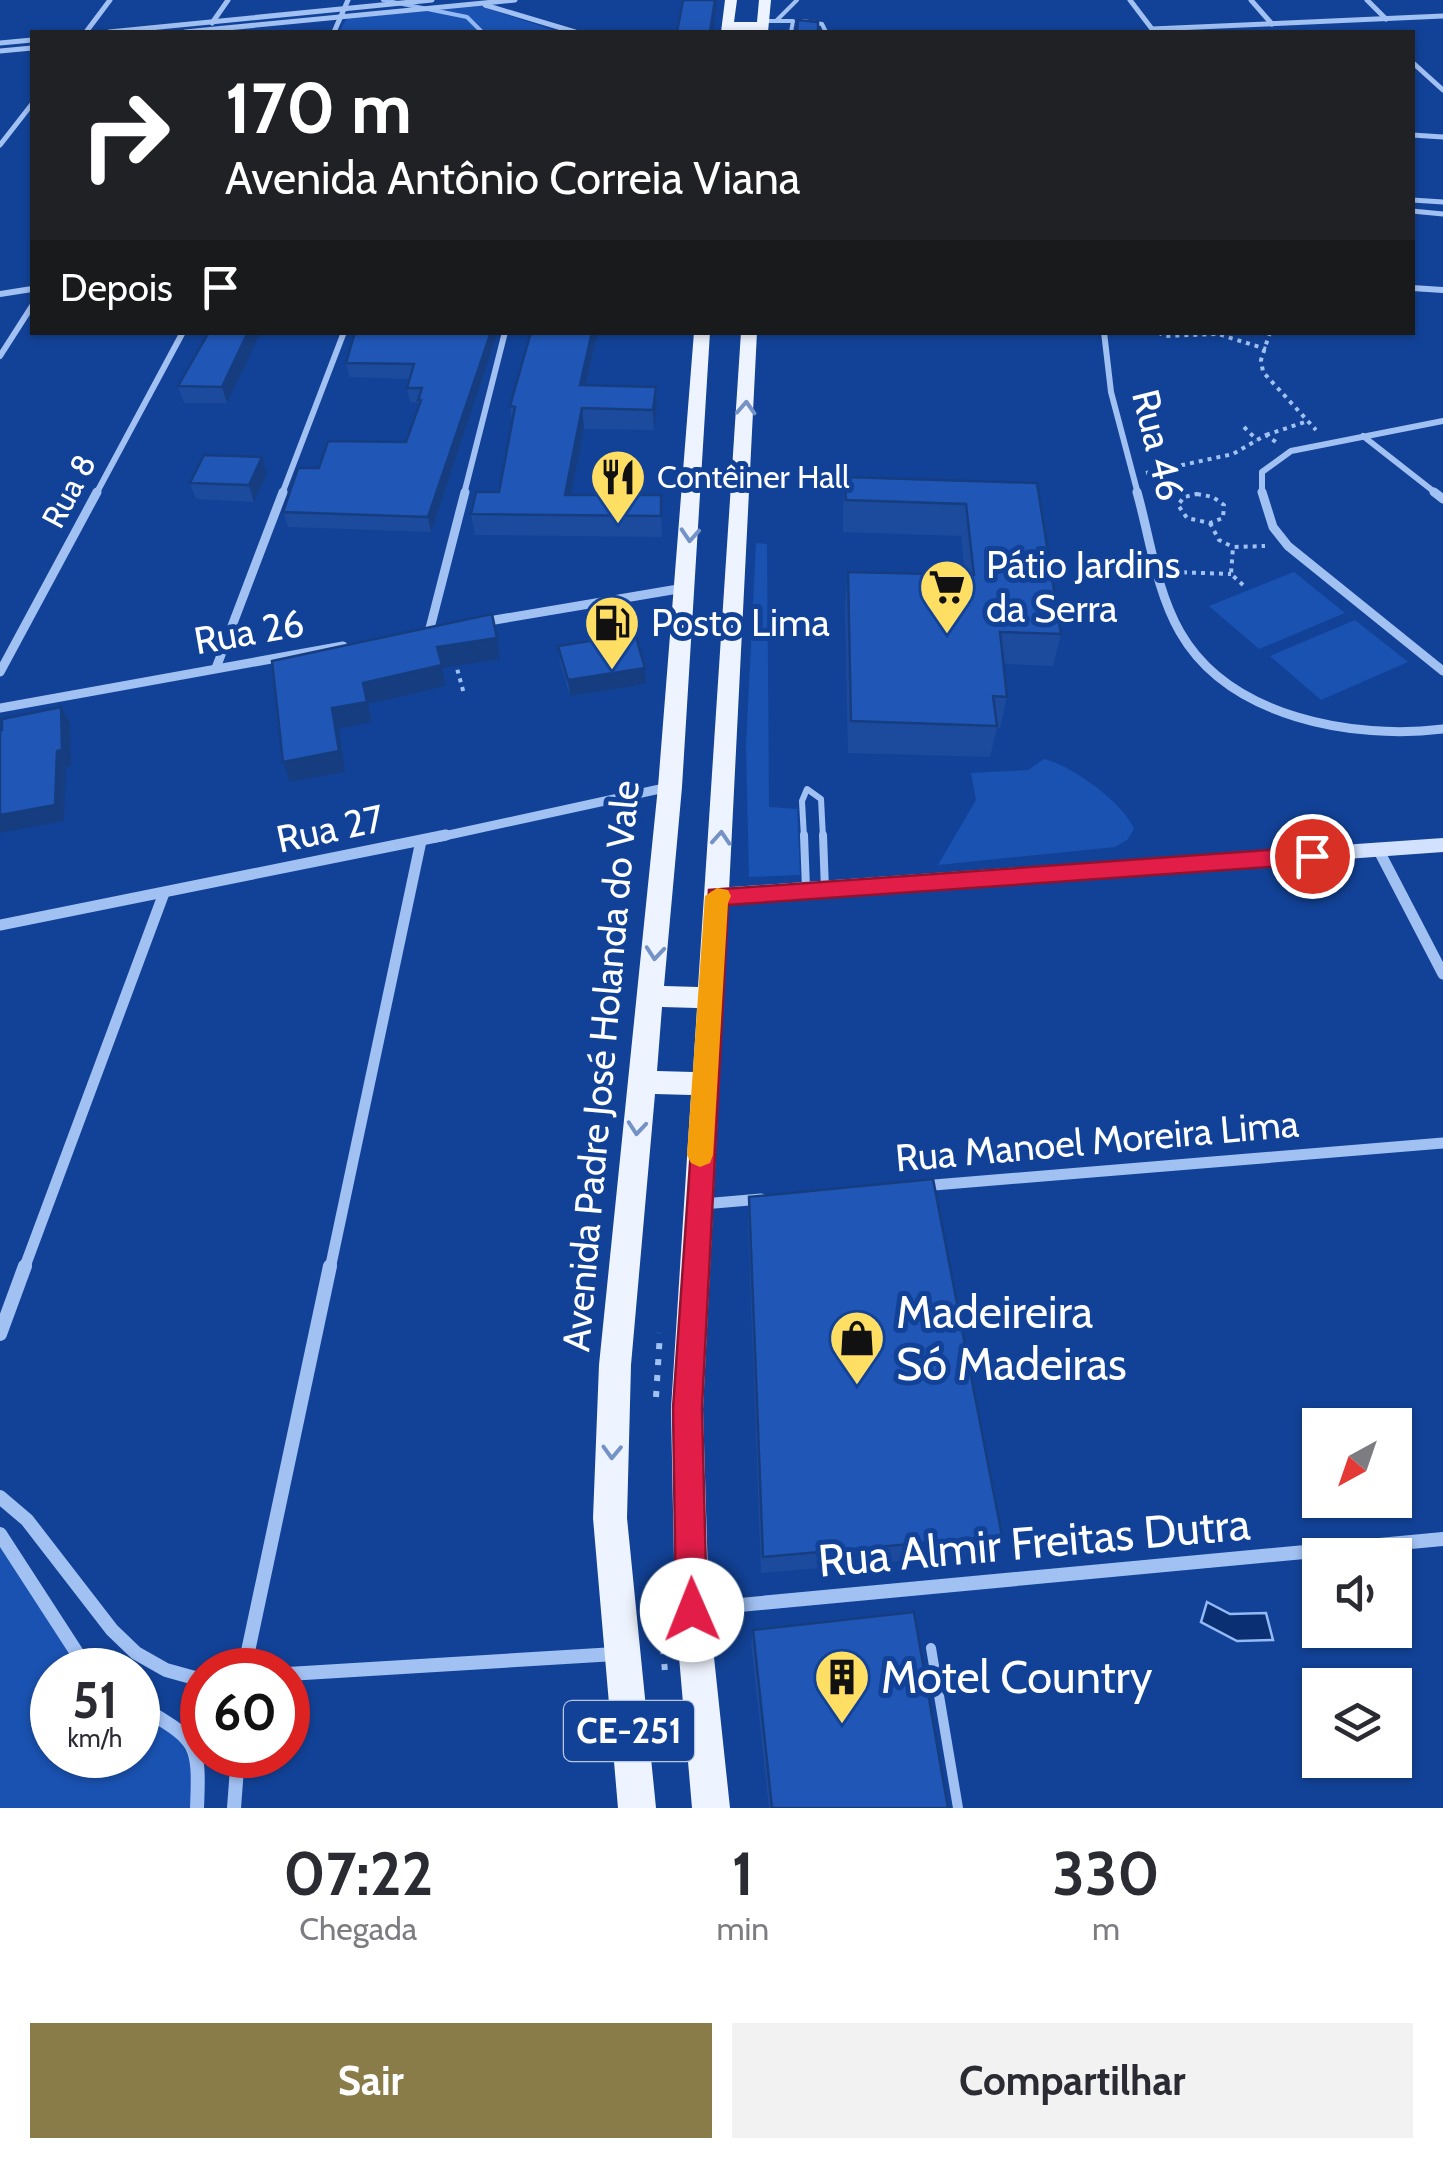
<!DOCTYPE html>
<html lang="pt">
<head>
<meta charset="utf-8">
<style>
	:root { --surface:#fff; --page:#f2f2f3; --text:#2b2b33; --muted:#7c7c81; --accent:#8a7c49 }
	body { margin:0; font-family:Cabin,sans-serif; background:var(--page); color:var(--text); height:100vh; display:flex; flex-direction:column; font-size:38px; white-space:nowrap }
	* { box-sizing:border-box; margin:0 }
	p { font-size:32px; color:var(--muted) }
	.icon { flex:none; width:55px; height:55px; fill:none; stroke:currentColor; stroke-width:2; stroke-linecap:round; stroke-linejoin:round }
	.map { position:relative; height:1808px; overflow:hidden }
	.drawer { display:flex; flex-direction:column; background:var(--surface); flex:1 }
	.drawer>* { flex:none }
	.hud { position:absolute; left:30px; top:30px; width:1385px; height:305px; border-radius:0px; box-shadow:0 2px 8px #0004; background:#202124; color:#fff; overflow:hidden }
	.needle { width:65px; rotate:220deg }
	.fabs { position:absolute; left:1302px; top:1408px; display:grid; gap:20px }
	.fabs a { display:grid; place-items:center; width:110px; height:110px; border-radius:0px; background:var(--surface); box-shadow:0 2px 8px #0004; font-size:50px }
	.speed { position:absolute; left:30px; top:1648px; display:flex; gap:20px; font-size:50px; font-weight:700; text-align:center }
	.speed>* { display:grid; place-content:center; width:130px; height:130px; border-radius:50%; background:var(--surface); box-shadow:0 2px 8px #0004; line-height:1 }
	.speed small { font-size:25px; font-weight:400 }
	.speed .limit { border:15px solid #d22; background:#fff; color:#111 }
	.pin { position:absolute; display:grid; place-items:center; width:85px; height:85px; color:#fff; margin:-42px; border:5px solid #fff; border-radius:50%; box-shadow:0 2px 10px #0007 }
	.me { position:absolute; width:110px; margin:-55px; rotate:359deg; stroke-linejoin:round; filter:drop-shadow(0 0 8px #0008) }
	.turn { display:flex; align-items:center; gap:35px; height:210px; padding:0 30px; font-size:45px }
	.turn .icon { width:130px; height:130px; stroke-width:2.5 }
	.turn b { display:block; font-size:70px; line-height:85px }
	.then { display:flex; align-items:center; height:95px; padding:0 30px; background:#0003; gap:20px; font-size:38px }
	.eta { display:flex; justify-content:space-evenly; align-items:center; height:170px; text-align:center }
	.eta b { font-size:60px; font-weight:800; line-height:70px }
	.cta { display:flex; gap:20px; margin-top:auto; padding:20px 30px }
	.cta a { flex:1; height:115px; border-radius:0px; background:var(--accent); color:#fff; font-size:40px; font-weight:800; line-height:115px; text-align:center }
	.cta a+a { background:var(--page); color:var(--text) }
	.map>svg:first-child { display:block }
</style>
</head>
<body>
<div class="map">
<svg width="1443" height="1808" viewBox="0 0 1443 1808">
	<rect width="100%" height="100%" fill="#124297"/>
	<g fill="#1a52b1">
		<polygon points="480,6 559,32 339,32 347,18"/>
		<polygon points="756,543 767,544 769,807 797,809 800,875 749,877 746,747"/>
		<polygon points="1294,572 1345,613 1259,649 1209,606"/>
		<polygon points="1355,620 1408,662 1321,700 1270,656"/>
		<path d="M1044,759C1071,765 1124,803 1134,829L1127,840L1115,847L938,865L976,800L971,773L1028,770Z"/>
		<polygon points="0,1534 88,1670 52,1670 52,1755 138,1755 138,1705 199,1757 197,1808 0,1808"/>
	</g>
	<polygon fill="#0b2f73" stroke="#94baf6" stroke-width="2.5" points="1207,1602 1230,1614 1266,1613 1273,1640 1237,1641 1201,1622"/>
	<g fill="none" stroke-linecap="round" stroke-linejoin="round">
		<polyline stroke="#94baf6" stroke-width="4" points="383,0 467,17 482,32"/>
		<g stroke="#a2c1f3" stroke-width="4" stroke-dasharray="4 5" stroke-linecap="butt">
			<polyline points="1159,332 1163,336 1218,334 1266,349"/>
			<polyline points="1270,332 1261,360 1263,372 1316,430"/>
			<polyline points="1244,427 1257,440"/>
			<polyline points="1266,435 1308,421"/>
			<polyline points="1146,473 1233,454 1266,435 1276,442"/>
			<polygon points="1197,494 1213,497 1224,505 1223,518 1210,523 1187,518 1178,505 1184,497"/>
			<polyline points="1210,523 1219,540 1233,547"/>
			<polyline points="1174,572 1231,574"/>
			<polyline points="1243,585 1231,574 1233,547 1265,546"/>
			<polyline points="455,661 464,694"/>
		</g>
		<g stroke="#a2c1f3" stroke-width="6" stroke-dasharray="6 10" stroke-linecap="butt">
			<polyline points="656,1397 660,1333"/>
			<polyline points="663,1648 665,1672"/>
		</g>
		<g stroke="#a2c1f3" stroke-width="4">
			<polyline points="764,21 793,21 791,32"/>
			<polyline points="776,21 797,0"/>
			<polyline points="803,21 822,24 826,32"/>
		</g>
		<polyline stroke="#a2c1f3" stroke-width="6" points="804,838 802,801 807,789 821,799 823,838"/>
		<g stroke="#a2c1f3" stroke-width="8">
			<polyline points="804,835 806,889"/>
			<polyline points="823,835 825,890"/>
		</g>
		<polyline stroke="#a2c1f3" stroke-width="10" points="931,1648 958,1808"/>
		<g stroke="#a2c1f3" stroke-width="5">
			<polyline points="1130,0 1152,29 1443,16"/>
			<polyline points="1251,0 1272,24"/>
			<polyline points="1367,0 1386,19"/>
			<polyline points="485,5 575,32"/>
			<polyline points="212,23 228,0"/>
			<polyline points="86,32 110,0"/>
			<polyline points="109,32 432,0"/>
			<polyline points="185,32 515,0"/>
			<polyline points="334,32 348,0"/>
			<polyline points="0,43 32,40"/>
			<polyline points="0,51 32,48"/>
			<polyline points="1412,62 1443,90"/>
			<polyline points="1412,135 1443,137"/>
			<polyline points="0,145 32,104"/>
			<polyline points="1412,200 1443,202"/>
			<polyline points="1412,211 1443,214"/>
		</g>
		<g stroke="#a2c1f3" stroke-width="6">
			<polyline points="1412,288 1443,290"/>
			<polyline points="0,294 32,289"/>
			<polyline points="1104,332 1111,392 1138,494"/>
			<polyline points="0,356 32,306"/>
			<polyline points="1363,436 1437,494"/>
			<polyline points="96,494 183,332"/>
			<polyline points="282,494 344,332"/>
			<polyline points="464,494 505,332"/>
			<polyline points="1262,494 1262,472 1291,451 1443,421"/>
		</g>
		<g stroke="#a2c1f3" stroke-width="9">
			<path d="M1137,492C1150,538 1156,590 1180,632C1229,718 1354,740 1443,729"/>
			<polyline points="1262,492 1273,527 1288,546 1443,671"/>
			<polyline points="1434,492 1443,499"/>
			<polyline points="483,622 684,588"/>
			<polyline points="429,632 465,492"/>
			<polyline points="216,668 283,492"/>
			<polyline points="0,672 97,492"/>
			<polyline points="0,708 343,646"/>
			<polyline points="435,838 669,787"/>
		</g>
		<g stroke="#a2c1f3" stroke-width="11">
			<polyline points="1379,851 1443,974"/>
			<polyline points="0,925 446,835"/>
			<polyline points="922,1186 1443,1143"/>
			<polyline points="703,1204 761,1199"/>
			<polyline points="24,1269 164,893"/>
			<polyline points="330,1269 421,841"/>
		</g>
		<g stroke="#a2c1f3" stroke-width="14">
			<polyline points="0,1334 25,1266"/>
			<polyline points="0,1497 27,1520 112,1630 136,1653 166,1670 202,1680"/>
			<polyline points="0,1534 88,1670"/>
			<polyline points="697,1609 1443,1539"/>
			<polyline points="244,1670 330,1266"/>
			<polyline points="288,1674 615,1654"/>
			<path d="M138,1705C197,1741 200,1739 197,1808"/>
			<polyline points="234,1808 238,1755"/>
		</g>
		<polygon fill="#d2e1fd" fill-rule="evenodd" points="1443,838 1443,852 717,904 710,902 707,896 710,890 717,888"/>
		<g fill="#eef4ff" fill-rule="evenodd">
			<polygon points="725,0 737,0 734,22 757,22 759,0 771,0 768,32 721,32"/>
			<path d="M694,332H710L682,787L664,986L698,987L741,332H757L703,1409L709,1610L730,1808H692L675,1610L671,1409L691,1095L655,1094L631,1365L627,1518L656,1808H618L593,1518L599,1365L658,787ZM662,1007L697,1008L693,1072L657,1071Z"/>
		</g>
	</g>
	<g fill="#1c4b9d">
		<polygon points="209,332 261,332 227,403 184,403 178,386"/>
		<polygon points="355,332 498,332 431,532 288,527 283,512 319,468 406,442 419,406 418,403 410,402 407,388 410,379 350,377 346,363"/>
		<polygon points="597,336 586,385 656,387 657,407 654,430 584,429 571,495 661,495 662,537 475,535 471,514 499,492 512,421 510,406"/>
		<polygon points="267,473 254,502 196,499 190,483"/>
		<polygon points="845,477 1037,483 1061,634 1053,666 1004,664 1007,697 1000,728 997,728 990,757 848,753 845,604 848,572 965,575 961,536 843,532 843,509"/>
		<polygon points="558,646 645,668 646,684 570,696 560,662"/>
		<polygon points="749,1197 1002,1536 992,1553 761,1573 748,1222"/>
		<polygon points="753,1630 948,1808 769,1808 751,1643"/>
	</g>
	<g fill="#163d7f">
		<polygon points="715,0 716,0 716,7 713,32 710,32"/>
		<polygon points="248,332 261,332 227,403 222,387"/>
		<polygon points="491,332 498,332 431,532 428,517"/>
		<polygon points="592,332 597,332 597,336 581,405 580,385"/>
		<polygon points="656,387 657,407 654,430 653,410"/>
		<polygon points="582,408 584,429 567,516 565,495"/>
		<polygon points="262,457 267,473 254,502 249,485"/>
		<polygon points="497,638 500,659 442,668 446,686 368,704 372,722 339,729 345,772 290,782 283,762 332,708 363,683 437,647"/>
		<polygon points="645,668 646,684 570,696 568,680"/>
		<polygon points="61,707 70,723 71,766 66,767 64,821 0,833 0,815 57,751"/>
	</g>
	<g fill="#2057b6" stroke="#163d7f" stroke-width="2.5">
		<polygon points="683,0 715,0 710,32 677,32"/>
		<polygon points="798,20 818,22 818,32 797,32"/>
		<polygon points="209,332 248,332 222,387 178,386"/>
		<polygon points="355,332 491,332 428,517 283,512 298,468 319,468 328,441 406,442 421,400 418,400 422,388 407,388 414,364 346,363"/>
		<polygon points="531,332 592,332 580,385 656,387 653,410 582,408 565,495 661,495 661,516 471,514 476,492 499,492 515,407 510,406"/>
		<polygon points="204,455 262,457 249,485 190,483"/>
		<polygon points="845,477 1037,483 1061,634 1000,632 1007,697 993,696 997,726 851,721 848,572 974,575 966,504 846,500"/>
		<polygon points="492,614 497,638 437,647 442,665 363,683 367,702 332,708 339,751 283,762 272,661"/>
		<polygon points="635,634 645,668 568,680 558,646"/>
		<polygon points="61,707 62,750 57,751 55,805 0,815 0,730 2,730 2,719"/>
		<polygon points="933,1179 1002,1536 763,1557 749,1197"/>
		<polygon points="914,1612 948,1808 772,1808 753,1630"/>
	</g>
	<defs><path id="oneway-chevron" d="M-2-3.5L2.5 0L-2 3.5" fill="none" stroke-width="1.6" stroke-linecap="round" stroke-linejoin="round" transform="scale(2.5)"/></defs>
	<g stroke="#7592c6">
		<use href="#oneway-chevron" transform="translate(746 408) rotate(-87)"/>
		<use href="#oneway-chevron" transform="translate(690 535) rotate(94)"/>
		<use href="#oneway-chevron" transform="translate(721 838) rotate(-86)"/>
		<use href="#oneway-chevron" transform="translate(655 953) rotate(95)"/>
		<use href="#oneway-chevron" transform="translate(637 1128) rotate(95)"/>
		<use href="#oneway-chevron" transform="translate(612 1452) rotate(92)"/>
	</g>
	<polygon fill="#e11d48" stroke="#92132f" stroke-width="2.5" points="1312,847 1323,856 1312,864 728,905 702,1408 707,1610 703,1621 692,1626 680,1621 676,1610 673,1408 709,890"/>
	<polygon fill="#f59e0b" points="717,888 728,890 731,896 728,903 713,1155 710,1163 700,1167 691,1163 687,1155 705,896"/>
	<defs>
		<g id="restaurant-pin" transform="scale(2.875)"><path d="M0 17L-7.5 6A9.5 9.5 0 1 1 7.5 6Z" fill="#ffde64" stroke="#124297"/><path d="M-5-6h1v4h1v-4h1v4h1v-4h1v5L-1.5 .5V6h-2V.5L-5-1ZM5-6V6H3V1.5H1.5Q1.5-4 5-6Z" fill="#111"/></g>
		<g id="supermarket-pin" transform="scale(2.875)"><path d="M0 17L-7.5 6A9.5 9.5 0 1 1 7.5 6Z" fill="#ffde64" stroke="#124297"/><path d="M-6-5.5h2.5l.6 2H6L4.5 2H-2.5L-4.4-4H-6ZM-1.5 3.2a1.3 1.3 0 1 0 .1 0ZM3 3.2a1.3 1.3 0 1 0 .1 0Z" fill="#111"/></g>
		<g id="fuel-pin" transform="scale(2.875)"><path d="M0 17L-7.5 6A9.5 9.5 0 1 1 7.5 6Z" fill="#ffde64" stroke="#124297"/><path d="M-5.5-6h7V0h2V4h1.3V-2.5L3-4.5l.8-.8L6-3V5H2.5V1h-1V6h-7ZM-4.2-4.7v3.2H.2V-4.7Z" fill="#111"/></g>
		<g id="shop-pin" transform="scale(2.875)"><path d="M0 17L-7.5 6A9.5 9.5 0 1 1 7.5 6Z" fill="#ffde64" stroke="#124297"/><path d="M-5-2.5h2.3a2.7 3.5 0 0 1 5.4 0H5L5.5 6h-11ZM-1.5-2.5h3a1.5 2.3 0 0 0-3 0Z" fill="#111"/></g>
		<g id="building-pin" transform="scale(2.875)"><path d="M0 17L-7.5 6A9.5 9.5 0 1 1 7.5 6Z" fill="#ffde64" stroke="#124297"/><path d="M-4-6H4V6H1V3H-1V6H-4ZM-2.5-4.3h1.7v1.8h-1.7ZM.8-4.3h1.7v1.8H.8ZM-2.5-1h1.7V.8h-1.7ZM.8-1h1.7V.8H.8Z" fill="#111"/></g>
	</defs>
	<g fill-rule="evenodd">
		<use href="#restaurant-pin" x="618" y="477"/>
		<use href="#supermarket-pin" x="947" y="587"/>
		<use href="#fuel-pin" x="612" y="623"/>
		<use href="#shop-pin" x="857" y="1338"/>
		<use href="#building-pin" x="842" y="1677"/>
	</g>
	<g text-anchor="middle" stroke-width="10" stroke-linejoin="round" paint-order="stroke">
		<g font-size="32" fill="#fff" stroke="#124297" text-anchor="start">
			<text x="657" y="488">Contêiner Hall</text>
		</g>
		<g font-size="32" fill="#fff" stroke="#124297">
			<text transform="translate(69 491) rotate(-62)" y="11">Rua 8</text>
		</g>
		<rect fill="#124297" stroke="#b8c6e0" stroke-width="2.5" x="564" y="1701" width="130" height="60" rx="8"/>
		<g font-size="35" font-weight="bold" fill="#fff">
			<text x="629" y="1743">CE-251</text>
		</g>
		<g font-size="38" fill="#fff" stroke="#124297">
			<text transform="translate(1158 445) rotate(76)" y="13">Rua 46</text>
			<text transform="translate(249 632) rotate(-10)" y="13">Rua 26</text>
			<text transform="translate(330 829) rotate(-12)" y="13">Rua 27</text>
			<text transform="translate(601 1066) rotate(-85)" y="13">Avenida Padre José Holanda do Vale</text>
			<text transform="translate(1097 1141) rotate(-5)" y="13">Rua Manoel Moreira Lima</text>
		</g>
		<g font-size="38" fill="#fff" stroke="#124297" text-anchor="start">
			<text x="986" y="578">Pátio Jardins<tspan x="986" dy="44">da Serra</tspan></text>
			<text x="651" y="636">Posto Lima</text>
		</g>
		<g font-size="45" fill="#fff" stroke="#124297" text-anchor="start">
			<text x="896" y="1328">Madeireira<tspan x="896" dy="52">Só Madeiras</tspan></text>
			<text x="881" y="1693">Motel Country</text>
		</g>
		<g font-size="45" fill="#fff" stroke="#124297">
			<text transform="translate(1034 1542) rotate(-5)" y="16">Rua Almir Freitas Dutra</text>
		</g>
	</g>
</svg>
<div class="fabs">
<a><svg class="needle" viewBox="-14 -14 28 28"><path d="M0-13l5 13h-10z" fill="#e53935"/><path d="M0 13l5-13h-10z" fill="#7c7c81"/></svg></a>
<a><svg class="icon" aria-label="sound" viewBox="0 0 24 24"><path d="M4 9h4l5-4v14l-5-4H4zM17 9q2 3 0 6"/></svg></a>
<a><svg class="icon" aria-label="layers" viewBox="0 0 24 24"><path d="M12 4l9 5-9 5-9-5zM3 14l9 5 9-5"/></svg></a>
</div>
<div class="speed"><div>51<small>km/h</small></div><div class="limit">60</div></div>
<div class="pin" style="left:1312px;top:856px;background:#d93025"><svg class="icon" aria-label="arrive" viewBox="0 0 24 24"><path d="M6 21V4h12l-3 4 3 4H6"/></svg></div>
<svg class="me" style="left:692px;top:1610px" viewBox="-20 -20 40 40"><circle r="19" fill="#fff"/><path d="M0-13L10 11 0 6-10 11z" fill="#e11d48"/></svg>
<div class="hud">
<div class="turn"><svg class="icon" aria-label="right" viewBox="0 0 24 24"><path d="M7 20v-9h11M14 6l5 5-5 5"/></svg><div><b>170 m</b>Avenida Antônio Correia Viana</div></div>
<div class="then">Depois<svg class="icon" aria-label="arrive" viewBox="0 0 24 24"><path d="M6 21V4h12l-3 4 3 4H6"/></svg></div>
</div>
</div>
<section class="drawer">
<div class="eta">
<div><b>07:22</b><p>Chegada</p></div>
<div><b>1</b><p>min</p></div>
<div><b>330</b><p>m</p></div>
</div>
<div class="cta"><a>Sair</a><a>Compartilhar</a></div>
</section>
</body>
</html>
